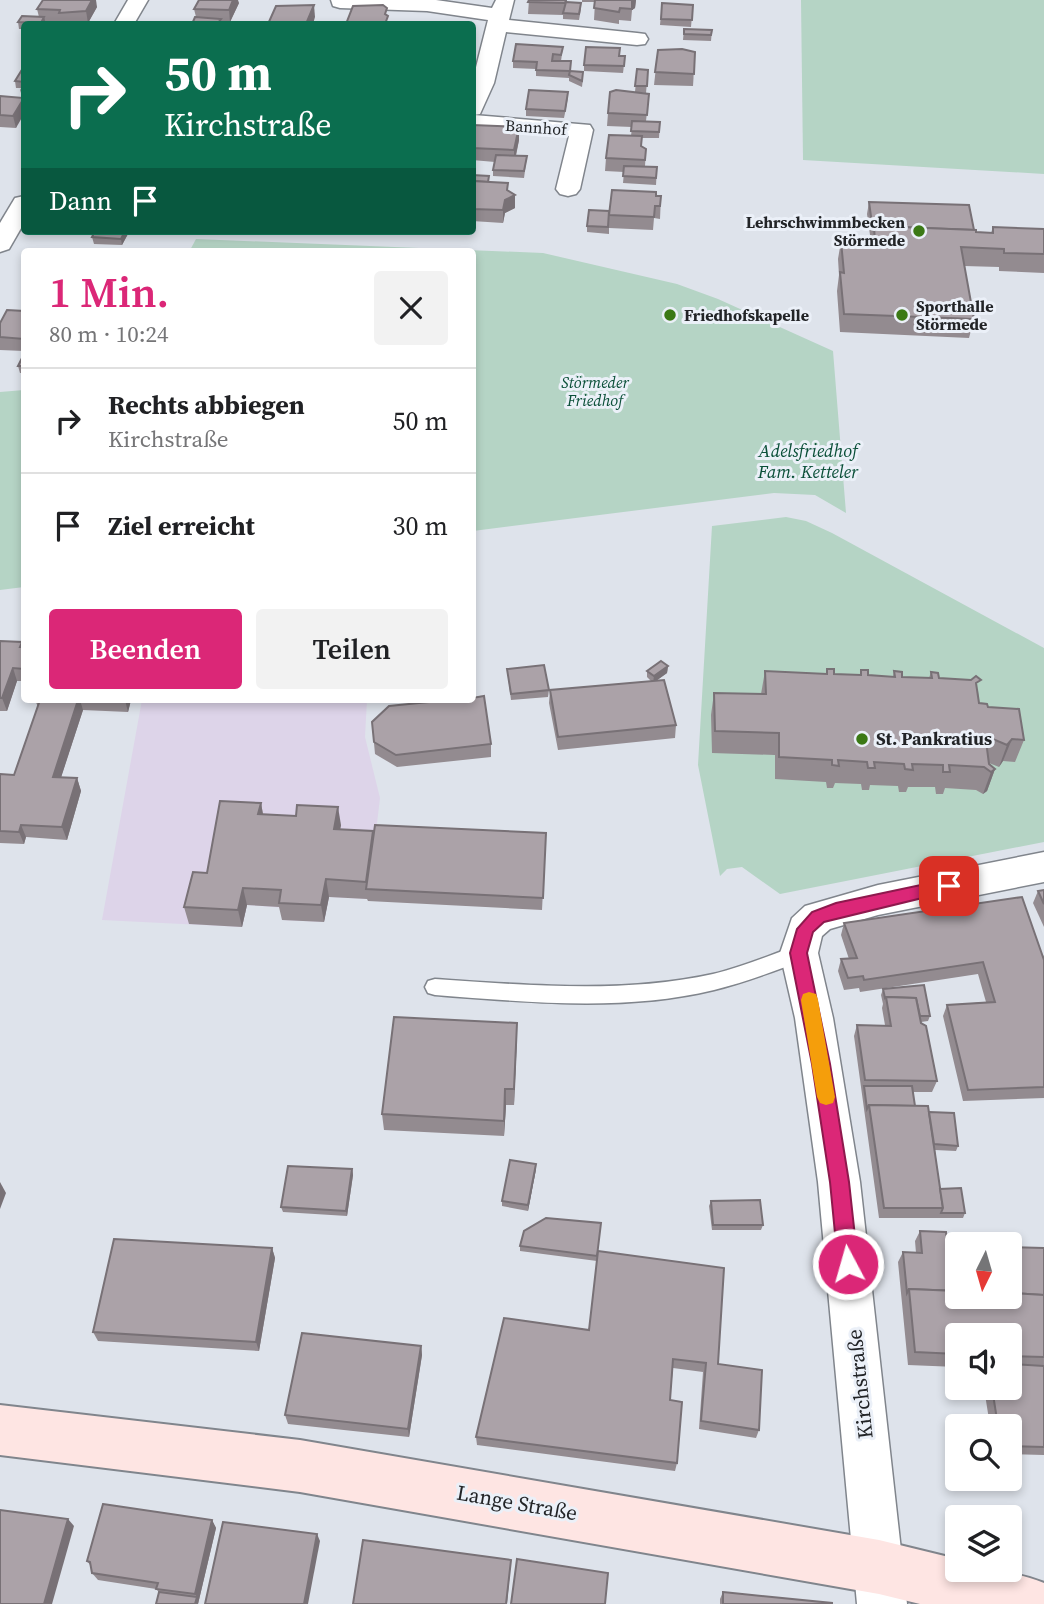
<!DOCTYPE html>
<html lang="de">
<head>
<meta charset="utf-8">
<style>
	:root { --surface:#fff; --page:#f2f2f2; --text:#202124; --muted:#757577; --line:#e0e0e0; --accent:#db2777 }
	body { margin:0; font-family:"Source Serif 4",serif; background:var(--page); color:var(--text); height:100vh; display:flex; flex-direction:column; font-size:26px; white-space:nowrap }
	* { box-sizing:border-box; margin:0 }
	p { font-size:23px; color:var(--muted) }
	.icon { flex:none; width:38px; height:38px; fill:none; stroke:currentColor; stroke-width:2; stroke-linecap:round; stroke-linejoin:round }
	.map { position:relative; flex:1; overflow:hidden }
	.drawer { position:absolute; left:21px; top:248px; width:455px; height:455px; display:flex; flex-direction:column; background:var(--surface); border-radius:7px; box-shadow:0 4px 10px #0003 }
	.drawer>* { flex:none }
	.banner { position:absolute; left:21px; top:21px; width:455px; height:214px; border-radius:7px; box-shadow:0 4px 10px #0003; background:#0b6e4f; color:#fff; overflow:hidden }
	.needle { width:46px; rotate:185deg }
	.buttons { position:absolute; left:945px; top:1232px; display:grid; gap:14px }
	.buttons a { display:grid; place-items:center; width:77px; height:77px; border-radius:7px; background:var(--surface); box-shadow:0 4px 10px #0003; font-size:35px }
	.pin { position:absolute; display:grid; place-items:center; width:60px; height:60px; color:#fff; margin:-30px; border-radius:14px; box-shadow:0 4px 10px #0006 }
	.me { position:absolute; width:77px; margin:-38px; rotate:354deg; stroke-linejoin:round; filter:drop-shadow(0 0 5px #0008) }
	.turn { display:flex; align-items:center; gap:24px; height:147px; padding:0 28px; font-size:32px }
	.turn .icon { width:91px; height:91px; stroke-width:2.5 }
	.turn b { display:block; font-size:49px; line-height:60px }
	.then { display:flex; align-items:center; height:66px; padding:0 28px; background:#0003; gap:14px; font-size:26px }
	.round { display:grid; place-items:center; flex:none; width:74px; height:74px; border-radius:7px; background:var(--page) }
	.headline { display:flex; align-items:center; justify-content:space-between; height:119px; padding:0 28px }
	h1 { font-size:42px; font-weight:600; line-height:52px; color:var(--accent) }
	.cta { display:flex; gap:14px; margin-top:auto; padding:14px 28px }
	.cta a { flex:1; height:80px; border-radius:7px; background:var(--accent); color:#fff; font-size:28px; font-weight:600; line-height:80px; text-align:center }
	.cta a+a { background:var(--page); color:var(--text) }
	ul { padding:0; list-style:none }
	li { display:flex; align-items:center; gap:21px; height:105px; padding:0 28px; border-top:2px solid var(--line) }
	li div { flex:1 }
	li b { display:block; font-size:26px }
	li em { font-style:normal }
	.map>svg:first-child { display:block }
</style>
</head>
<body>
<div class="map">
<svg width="1044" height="1604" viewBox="0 0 1044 1604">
	<rect width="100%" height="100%" fill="#dee3eb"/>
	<polygon fill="#ddd4e9" points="142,700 367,700 365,737 380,798 368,899 329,897 324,922 282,920 284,908 247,905 242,927 102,920"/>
	<g fill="#b5d4c5">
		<polygon points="801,0 1044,0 1044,174 803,160"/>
		<polygon points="196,239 543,253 677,284 718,299 833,351 846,513 815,495 774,493 473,531 472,252 189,252"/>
		<polygon points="24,390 24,587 0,590 0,392"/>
		<polygon points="786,517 806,521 832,533 1044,648 1044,842 780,894 742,867 727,869 720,876 698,765 712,526"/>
	</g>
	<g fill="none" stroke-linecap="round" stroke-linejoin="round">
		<g stroke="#80858c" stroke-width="3">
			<path id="lane" d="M799,945L806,947L808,953L806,959C775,971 746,982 714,990C624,1012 527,1002 435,995L428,993L425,987L428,981L435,979C527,985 622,994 713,974C743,967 770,955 799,945Z"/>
		</g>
		<g stroke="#80858c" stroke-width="3">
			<g id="street">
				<polygon points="128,0 148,0 134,24 114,24"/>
				<polygon points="331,0 436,0 492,8 496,0 514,0 509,20 637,33 645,34 648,39 645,44 637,45 506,32 494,83 480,114 474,115 590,125 593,130 580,189 576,194 568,196 560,194 556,189 569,136 472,129 472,83 488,20 427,11 340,8 333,6"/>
				<polygon points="24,196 24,223 9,249 0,252 0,223 15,198"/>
				<polygon points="1044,852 1044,882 878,915 830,929 822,936 818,953 833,1018 860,1182 907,1604 857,1604 818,1182 795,1018 780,953 792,918 805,906 878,885"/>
			</g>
		</g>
		<g stroke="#80858c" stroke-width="4">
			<path id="secondary" d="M0,1405L300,1440L879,1540L957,1559V1570C988,1570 1015,1571 1044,1583V1604H920L879,1594L300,1492L0,1455Z"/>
		</g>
		<use href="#lane" fill="#fff" fill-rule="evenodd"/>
		<use href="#street" fill="#fff" fill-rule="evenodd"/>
		<use href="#secondary" fill="#fee5e3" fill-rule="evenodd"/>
	</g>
	<g fill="#938b90">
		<polygon points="529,0 567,0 567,2 581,9 579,20 563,19 563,15 528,14"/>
		<polygon points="582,0 636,0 635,8 632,10 631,21 619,20 619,24 594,20 595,2 582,2"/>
		<polygon points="239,3 230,22 221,22 221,24 188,24 192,24 196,17 194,9"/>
		<polygon points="662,3 693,5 691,27 660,25"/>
		<polygon points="97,7 88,23 61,24 61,22 45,21 45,24 24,24 24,29 19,29 18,22 39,17 37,9"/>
		<polygon points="684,29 712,30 711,41 683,40"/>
		<polygon points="563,47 561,61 571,71 583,78 582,87 569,81 569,78 536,76 536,69 513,68 513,61"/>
		<polygon points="658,50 695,52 693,86 654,85"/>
		<polygon points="619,56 625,56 623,73 584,71 584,65"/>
		<polygon points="24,57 24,96 22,96 20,90 21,88 16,88 15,81 23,68 21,62"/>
		<polygon points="637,69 648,70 646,93 635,92"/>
		<polygon points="649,94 646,121 660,122 659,138 642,138 642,146 646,149 645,166 657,167 656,185 623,183 624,172 605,171 606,158 631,136 632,127 607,126 608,113"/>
		<polygon points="0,96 24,98 16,128 0,127"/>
		<polygon points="568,98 564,118 526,116 526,109"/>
		<polygon points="472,125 519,140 516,156 527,156 524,178 493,176 493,170 495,162 472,160"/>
		<polygon points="472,175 489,176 489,182 508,191 515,208 505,213 503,223 472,221"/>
		<polygon points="656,196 661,196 660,219 654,218 653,230 609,228 609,234 587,232 587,226 609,211"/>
		<polygon points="869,202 974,230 976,232 991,233 993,227 1044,229 1044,273 999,271 999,267 964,266 974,319 969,338 840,332 837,291 839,275 838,259 841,241 871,242 867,214"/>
		<polygon points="65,231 129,231 129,232 122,245 94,244 92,237 94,233"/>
		<polygon points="24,311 24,351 0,350 0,323"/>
		<polygon points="24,354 24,373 20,373 18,366"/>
		<polygon points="0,641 22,642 24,647 24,681 17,681 7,711 0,711"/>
		<polygon points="668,666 667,673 656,681 676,725 675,738 558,750 549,703 550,690 651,681 647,677 647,671"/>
		<polygon points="507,669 549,690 548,697 511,700"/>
		<polygon points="827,669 834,674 860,675 861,670 868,675 893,677 894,671 902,677 929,678 931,672 939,678 978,691 979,703 988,707 1024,740 1015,762 1003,761 999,767 989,763 995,769 987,791 983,794 976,790 945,788 943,794 936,794 935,787 908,787 906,792 899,792 898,786 870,785 869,790 862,790 861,784 835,783 833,788 827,788 826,782 775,779 775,755 712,753 711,715 714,693 761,694 765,671 826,674"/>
		<polygon points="35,700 131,700 128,712 83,710 61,777 77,778 81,791 67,840 26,837 24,844 0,843 0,774 14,775 38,707"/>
		<polygon points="372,722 491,744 491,757 397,767 375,754"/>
		<polygon points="261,803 263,814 341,825 340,829 374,836 546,833 542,910 368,901 367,899 329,897 324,922 282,920 279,907 247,905 242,927 189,924 184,907 207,873"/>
		<polygon points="1044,890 1044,927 1033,903 1038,891"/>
		<polygon points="844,923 1043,957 1044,955 1044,1098 963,1101 943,1016 947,1005 986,1002 978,974 860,992 859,988 844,990 838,971 841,959 849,959 841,935"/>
		<polygon points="883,989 930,1016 928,1021 921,1022 937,1081 932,1092 913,1092 915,1106 929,1112 958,1146 956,1151 935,1150 940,1189 965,1213 963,1218 879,1218 854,1036 857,1025 885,1025 882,1008 883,1004 881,995"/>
		<polygon points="517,1023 514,1105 506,1105 504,1136 384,1130 382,1114"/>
		<polygon points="352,1169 353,1175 347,1216 283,1212 281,1207"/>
		<polygon points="536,1169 528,1211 502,1206 502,1201"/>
		<polygon points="711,1201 763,1225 761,1230 712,1230 709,1206"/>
		<polygon points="920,1231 947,1244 1044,1248 1044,1455 1010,1454 1010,1426 990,1426 984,1388 1010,1388 1010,1335 957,1335 957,1367 908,1365 898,1262 903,1252 916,1253 915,1241"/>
		<polygon points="520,1246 598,1251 718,1364 759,1430 756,1438 699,1429 703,1372 673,1368 670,1400 677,1463 675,1471 477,1445 476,1437 589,1330 597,1261 520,1251"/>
		<polygon points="272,1248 275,1258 259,1351 98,1341 93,1332"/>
		<polygon points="421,1346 422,1355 409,1437 288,1424 285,1415"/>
		<polygon points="212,1520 216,1528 198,1604 156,1604 159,1592 156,1589 98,1580 92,1573 91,1566 87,1561"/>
		<polygon points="723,1592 832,1604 720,1604 720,1599"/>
	</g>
	<g fill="#787176">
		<polygon points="92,0 96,0 97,7 88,23 86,11"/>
		<polygon points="233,0 238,0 239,3 230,22 229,10"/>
		<polygon points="632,0 636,0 635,8 632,10"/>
		<polygon points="314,5 315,17 313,24 306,24"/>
		<polygon points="44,17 46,24 41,24 41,23"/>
		<polygon points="24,98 24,114 16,128 13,116"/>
		<polygon points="519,127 519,140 514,163 514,150"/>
		<polygon points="508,183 508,196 515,195 515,208 505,213 503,223 503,210"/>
		<polygon points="125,231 129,232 122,245 121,239"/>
		<polygon points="668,666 667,673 653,683 654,676"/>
		<polygon points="13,668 17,681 7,711 2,698"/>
		<polygon points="78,700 80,700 83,710 57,790 53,777"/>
		<polygon points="125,700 131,700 128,712"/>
		<polygon points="1012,739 1003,761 999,767 1007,745"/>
		<polygon points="995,769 987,791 983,794 991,772"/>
		<polygon points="77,778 81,791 67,840 62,827"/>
		<polygon points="261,803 264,821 258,814"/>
		<polygon points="338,807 341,825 337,847 334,829"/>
		<polygon points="21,825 26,837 24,844 19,832"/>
		<polygon points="373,831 375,849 366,889 366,882"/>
		<polygon points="326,879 329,897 324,922 321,905"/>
		<polygon points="243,888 247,905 242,927 238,910"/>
		<polygon points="517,1023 517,1039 514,1105 514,1089"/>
		<polygon points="505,1089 506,1105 504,1136 504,1121"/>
		<polygon points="536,1164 536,1169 528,1211 528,1205"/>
		<polygon points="352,1169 353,1175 347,1216 346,1211"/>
		<polygon points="0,1182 6,1193 0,1209"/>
		<polygon points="272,1248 275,1258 259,1351 256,1342"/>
		<polygon points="421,1346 422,1355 409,1437 408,1429"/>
		<polygon points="68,1519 74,1526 52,1604 44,1604"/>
		<polygon points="212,1520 216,1528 198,1604 195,1604 197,1597 195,1594"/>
		<polygon points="317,1534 320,1541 308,1604 304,1604"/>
		<polygon points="511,1560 507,1604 506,1604"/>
	</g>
	<g fill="#aba2a8" stroke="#787176" stroke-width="2">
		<polygon points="43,0 92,0 86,11 59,13 60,10 37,9"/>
		<polygon points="199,0 233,0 229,10 194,9"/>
		<polygon points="529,0 566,0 565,3 528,2"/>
		<polygon points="595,0 632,0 632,9 620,8 619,12 594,8"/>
		<polygon points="566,2 581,3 579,14 563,13"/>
		<polygon points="662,3 693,5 692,20 661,19"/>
		<polygon points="314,5 306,24 268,24 276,6"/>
		<polygon points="383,5 387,8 385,14 388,16 385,24 346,24 353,6"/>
		<polygon points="22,16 44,17 41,23 18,22"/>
		<polygon points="195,17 221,19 217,24 192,24"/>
		<polygon points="422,22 458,24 421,24"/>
		<polygon points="684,29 712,30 711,35 684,34"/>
		<polygon points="516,44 563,47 561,55 553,54 552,61 571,61 570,71 536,70 537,62 513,61"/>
		<polygon points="586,47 620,48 619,56 625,56 624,66 584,65"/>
		<polygon points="682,49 695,52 694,74 655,72 658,50"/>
		<polygon points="23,68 24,68 24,82 15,81"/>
		<polygon points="637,69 648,70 647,86 635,86"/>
		<polygon points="570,71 583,72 582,81 569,75"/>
		<polygon points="529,90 568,92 565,111 526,109"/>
		<polygon points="616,90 649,94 647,115 608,113 610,92"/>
		<polygon points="0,96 24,98 13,116 0,115"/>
		<polygon points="632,121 660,122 659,132 631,131"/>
		<polygon points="472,125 519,127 514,150 472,148"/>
		<polygon points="609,135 642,136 641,146 646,149 645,160 606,158"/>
		<polygon points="496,155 527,156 524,171 493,170"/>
		<polygon points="624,166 657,167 656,178 623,176"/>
		<polygon points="472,175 489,176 488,182 472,181"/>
		<polygon points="472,181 508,183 507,190 515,195 505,200 503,210 472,209"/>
		<polygon points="612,190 656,192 656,196 661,196 660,206 655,206 654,217 609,215"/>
		<polygon points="869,202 969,205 974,230 874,226 873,231"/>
		<polygon points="589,210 609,211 608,227 587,226"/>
		<polygon points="874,226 976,230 976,232 993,233 993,227 1044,229 1044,254 1004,253 1004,249 961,247 974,319 844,314 840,272 844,273 841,241 875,243"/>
		<polygon points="95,231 125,231 121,239 92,237"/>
		<polygon points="97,249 95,252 44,252 45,250"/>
		<polygon points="7,310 24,311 24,339 0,337 0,323"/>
		<polygon points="24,354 24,366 18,366"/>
		<polygon points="0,641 22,642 20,647 24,647 24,669 13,668 2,698 0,698"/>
		<polygon points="661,661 668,666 654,676 647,671"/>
		<polygon points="544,665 549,690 511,694 507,669"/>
		<polygon points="827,669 834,669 834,674 861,675 861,670 868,670 868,675 895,677 894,671 902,672 902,677 932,678 931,672 938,673 939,678 971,680 976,676 981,680 976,683 979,703 987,704 988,707 1019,709 1024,740 1012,739 1007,745 993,739 994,742 986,741 989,764 995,769 991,772 984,767 949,765 950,772 943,772 943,765 912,764 913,770 905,769 904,764 874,762 875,768 868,768 867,762 838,760 839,766 832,765 832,760 779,757 779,733 715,731 714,693 766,694 765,671 827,674"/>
		<polygon points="664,680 676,725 558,737 550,690"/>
		<polygon points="484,696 491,744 396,755 374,742 372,722 389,706 449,700 472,700 472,698"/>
		<polygon points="40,700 78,700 53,777 77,778 62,827 21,825 19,832 0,831 0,774 14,775"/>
		<polygon points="220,801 261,803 258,814 296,816 297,805 338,807 334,829 373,831 366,882 326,879 321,905 279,903 281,890 243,888 238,910 184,907 193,872 207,873"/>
		<polygon points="375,825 546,833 543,898 366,889"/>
		<polygon points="1044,890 1044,904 1038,891"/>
		<polygon points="1022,897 1044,960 1044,1087 968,1090 947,1005 995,1002 983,962 864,980 863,976 848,978 841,959 857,958 844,923"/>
		<polygon points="924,985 930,1016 920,1016 916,998 886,997 885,998 883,989"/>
		<polygon points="886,997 916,998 921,1023 926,1026 937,1081 865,1080 857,1025 891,1026"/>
		<polygon points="394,1017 517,1023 514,1089 505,1089 504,1121 382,1114"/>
		<polygon points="864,1086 912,1086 915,1106 869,1105 867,1109"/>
		<polygon points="869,1105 928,1106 943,1208 884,1208"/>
		<polygon points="929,1112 954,1113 958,1146 934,1144"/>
		<polygon points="510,1160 536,1164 528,1205 502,1201"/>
		<polygon points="288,1166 352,1169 346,1211 281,1207"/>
		<polygon points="961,1188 965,1213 941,1213 943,1208 940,1189"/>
		<polygon points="760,1200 763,1225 713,1225 711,1201"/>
		<polygon points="546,1218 601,1223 597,1256 520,1246 524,1231"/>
		<polygon points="920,1231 946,1232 947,1244 957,1245 957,1291 909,1289 907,1293 903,1252 922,1253"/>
		<polygon points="114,1239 272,1248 256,1342 93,1332"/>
		<polygon points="1010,1247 1044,1248 1044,1295 1010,1293"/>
		<polygon points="598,1251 724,1268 718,1364 762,1370 759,1430 701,1421 706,1363 673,1359 670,1400 682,1402 677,1463 476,1437 504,1318 589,1330"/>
		<polygon points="909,1289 957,1291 957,1297 1010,1297 1010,1293 1044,1295 1044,1357 1010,1356 1010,1335 957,1335 957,1354 915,1352"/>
		<polygon points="302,1333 421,1346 408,1429 285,1415"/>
		<polygon points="1010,1364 1044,1366 1044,1447 1010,1446 1010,1426 998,1426 992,1388 1010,1388"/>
		<polygon points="103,1504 212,1520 195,1594 156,1589 158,1583 92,1573 90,1562 87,1561"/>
		<polygon points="0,1510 68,1519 44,1604 0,1604"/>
		<polygon points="223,1522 317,1534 304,1604 205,1604"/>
		<polygon points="363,1540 511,1560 506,1604 353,1604"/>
		<polygon points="517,1559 608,1573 605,1604 511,1604"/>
		<polygon points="159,1592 197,1597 195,1604 156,1604"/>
		<polygon points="723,1592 832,1603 832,1604 723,1604"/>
	</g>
	<polygon fill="#db2777" stroke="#8e194d" stroke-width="2" points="949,879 955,881 958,886 955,890 824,922 813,932 807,953 830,1064 849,1182 858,1264 855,1271 848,1274 841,1271 838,1264 830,1182 812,1064 790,953 797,929 812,912 836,903"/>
	<polygon fill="#f59e0b" points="809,992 816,994 818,1000 835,1097 833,1103 826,1105 820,1103 817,1097 801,1000 803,994"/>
	<g fill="#3b7915" stroke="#ebf0f8" stroke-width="2.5">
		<circle cx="919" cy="231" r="7"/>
		<circle cx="670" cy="315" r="7"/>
		<circle cx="902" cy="315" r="7"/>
		<circle cx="862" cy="739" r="7"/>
	</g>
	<g text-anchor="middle" stroke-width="6" stroke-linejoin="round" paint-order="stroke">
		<g font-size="16" fill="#222427" stroke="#ebf0f8">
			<text transform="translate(536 127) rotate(4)" y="6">Bannhof</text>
		</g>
		<g font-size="16" font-weight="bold" fill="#222427" stroke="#ebf0f8" text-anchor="start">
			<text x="905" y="228" text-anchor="end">Lehrschwimmbecken<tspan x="905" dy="18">Störmede</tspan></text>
			<text x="916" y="312">Sporthalle<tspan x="916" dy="18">Störmede</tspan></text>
			<text x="684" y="321">Friedhofskapelle</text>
		</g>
		<g font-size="16" font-style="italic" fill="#0a4f38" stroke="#ebf0f8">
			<text x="595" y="388">Störmeder<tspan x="595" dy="18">Friedhof</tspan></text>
		</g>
		<g font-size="18" font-style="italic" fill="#0a4f38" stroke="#ebf0f8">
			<text x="808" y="457">Adelsfriedhof<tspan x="808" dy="21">Fam. Ketteler</tspan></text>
		</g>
		<g font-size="18" font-weight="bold" fill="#222427" stroke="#ebf0f8" text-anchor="start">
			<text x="876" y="745">St. Pankratius</text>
		</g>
		<g font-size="21" fill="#222427" stroke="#ebf0f8">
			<text transform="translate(860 1384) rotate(-96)" y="7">Kirchstraße</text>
			<text transform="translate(517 1503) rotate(10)" y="7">Lange Straße</text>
		</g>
	</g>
</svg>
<div class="buttons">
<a><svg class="needle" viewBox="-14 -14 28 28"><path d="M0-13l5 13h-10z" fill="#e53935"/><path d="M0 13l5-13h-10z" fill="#757577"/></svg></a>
<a><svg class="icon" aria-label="sound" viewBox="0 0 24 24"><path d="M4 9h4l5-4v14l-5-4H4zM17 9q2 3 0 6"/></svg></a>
<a><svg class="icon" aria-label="search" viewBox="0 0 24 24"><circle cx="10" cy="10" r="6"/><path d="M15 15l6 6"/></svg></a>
<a><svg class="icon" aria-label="layers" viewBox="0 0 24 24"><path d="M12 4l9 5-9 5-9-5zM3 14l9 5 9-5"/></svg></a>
</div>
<div class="pin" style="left:949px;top:886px;background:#d93025"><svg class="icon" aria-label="arrive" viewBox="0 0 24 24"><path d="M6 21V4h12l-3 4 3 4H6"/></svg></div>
<svg class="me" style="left:848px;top:1264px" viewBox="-20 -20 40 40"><circle r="17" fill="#db2777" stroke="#fff" stroke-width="3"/><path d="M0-11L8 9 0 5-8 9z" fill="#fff"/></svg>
<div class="banner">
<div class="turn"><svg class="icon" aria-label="right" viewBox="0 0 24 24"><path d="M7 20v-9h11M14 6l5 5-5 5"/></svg><div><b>50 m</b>Kirchstraße</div></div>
<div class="then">Dann<svg class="icon" aria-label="arrive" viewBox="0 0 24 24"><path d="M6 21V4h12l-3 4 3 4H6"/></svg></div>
</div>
<section class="drawer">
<div class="headline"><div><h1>1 Min.</h1><p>80 m · 10:24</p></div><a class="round"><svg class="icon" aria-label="close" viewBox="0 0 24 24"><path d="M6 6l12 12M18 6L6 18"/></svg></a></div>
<ul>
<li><svg class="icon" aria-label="right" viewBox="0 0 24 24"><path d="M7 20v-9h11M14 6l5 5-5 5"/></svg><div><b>Rechts abbiegen</b><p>Kirchstraße</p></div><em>50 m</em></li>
<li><svg class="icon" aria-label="arrive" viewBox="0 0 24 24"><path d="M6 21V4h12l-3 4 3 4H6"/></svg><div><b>Ziel erreicht</b></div><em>30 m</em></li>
</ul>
<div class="cta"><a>Beenden</a><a>Teilen</a></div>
</section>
</div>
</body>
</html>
